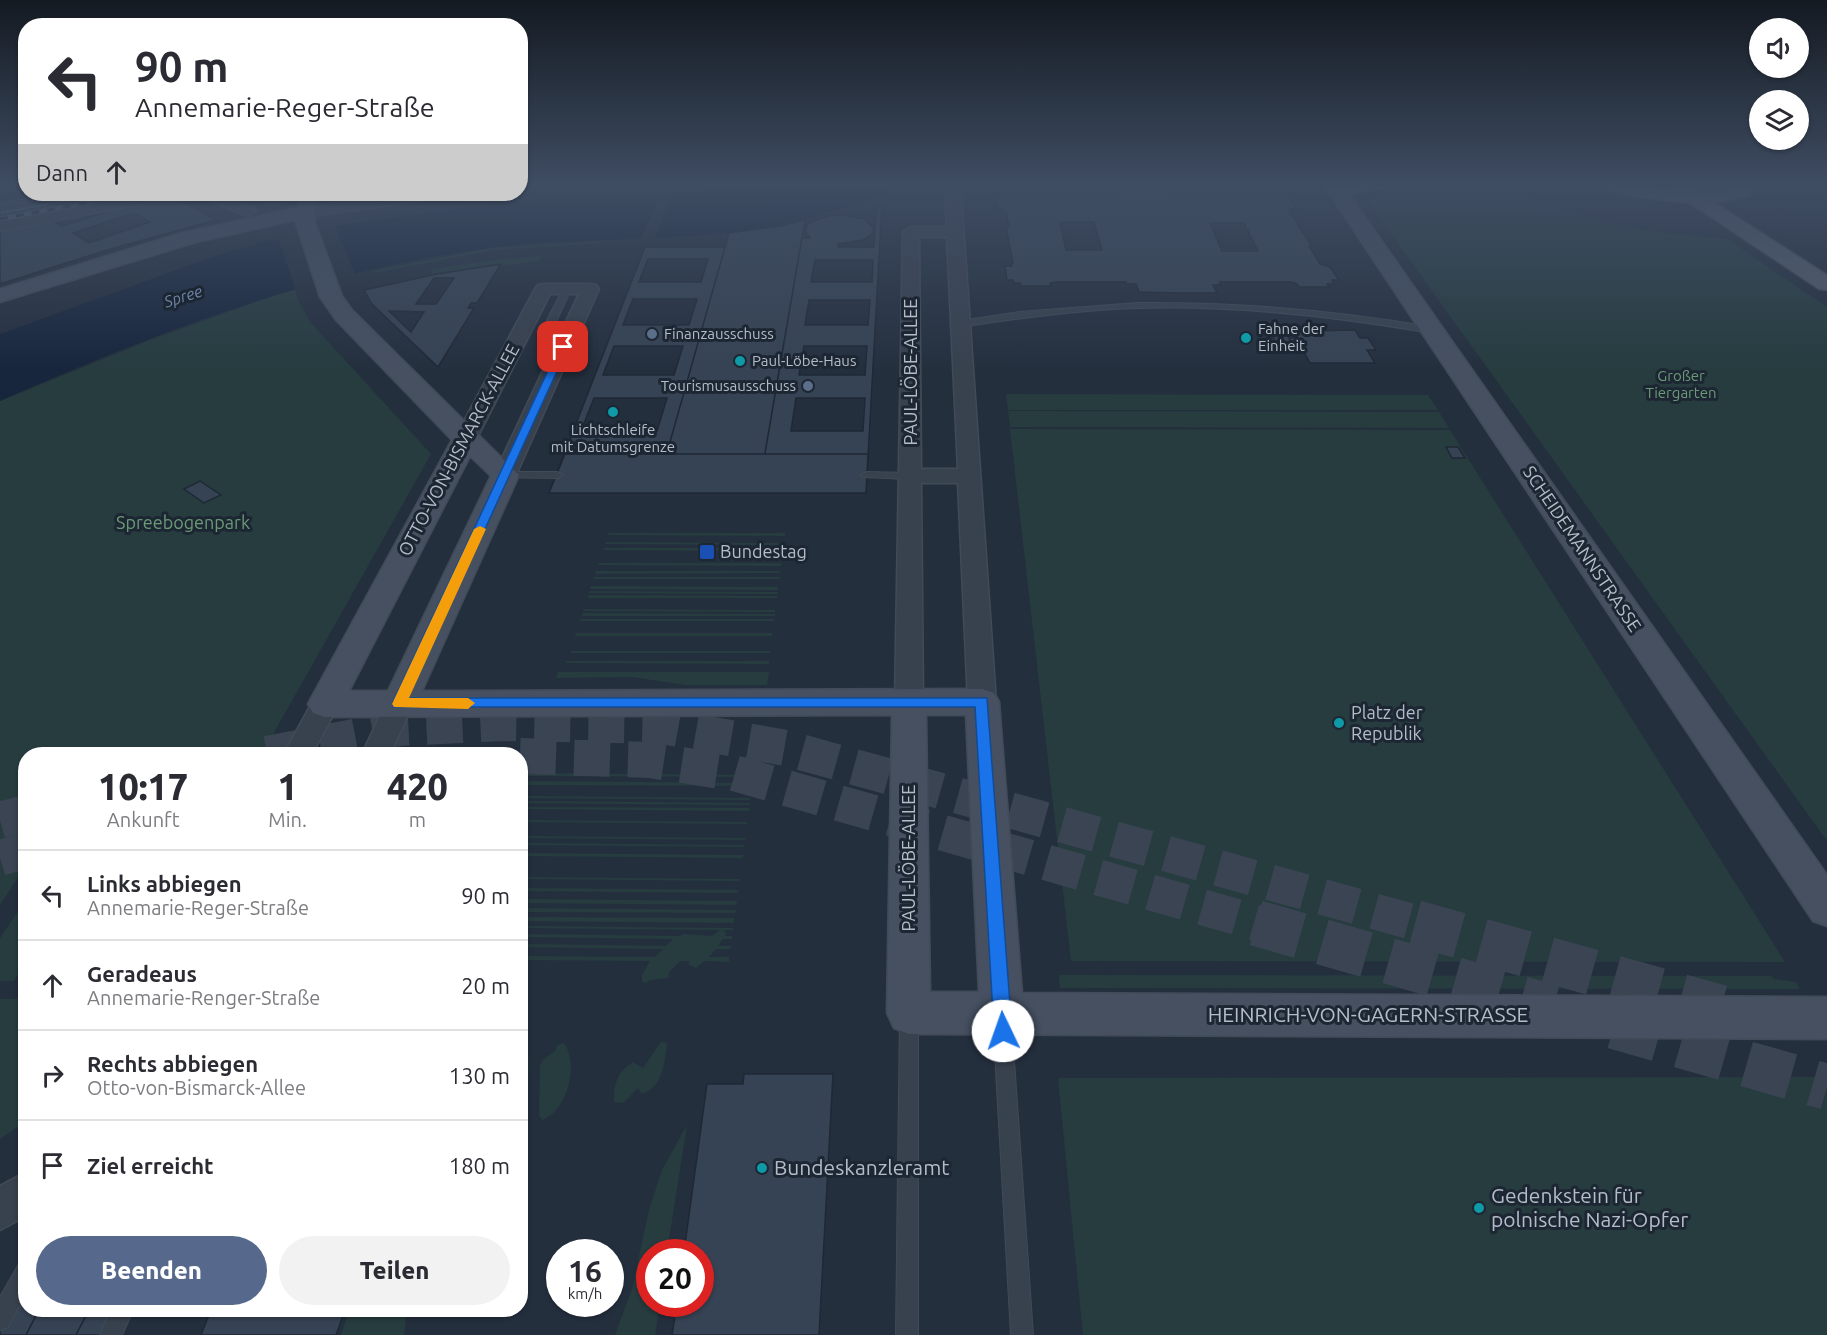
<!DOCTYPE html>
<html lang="de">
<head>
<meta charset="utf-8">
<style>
	:root { --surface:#fff; --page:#f2f2f3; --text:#2b2b33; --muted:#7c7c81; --line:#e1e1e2; --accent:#56698c }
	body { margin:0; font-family:Ubuntu,sans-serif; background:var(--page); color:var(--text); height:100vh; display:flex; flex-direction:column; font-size:22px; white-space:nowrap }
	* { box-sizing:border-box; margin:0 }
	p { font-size:20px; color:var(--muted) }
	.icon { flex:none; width:33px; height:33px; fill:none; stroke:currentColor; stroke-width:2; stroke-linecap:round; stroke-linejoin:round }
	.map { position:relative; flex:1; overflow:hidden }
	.drawer { position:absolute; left:18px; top:747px; width:510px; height:570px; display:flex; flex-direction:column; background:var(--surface); border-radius:24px; box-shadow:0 2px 4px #0004 }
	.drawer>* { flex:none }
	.hud { position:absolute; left:18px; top:18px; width:510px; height:183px; border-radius:24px; box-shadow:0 2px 4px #0004; background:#fff; color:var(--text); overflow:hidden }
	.fabs { position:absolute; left:1749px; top:18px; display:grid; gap:12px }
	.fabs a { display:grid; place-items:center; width:60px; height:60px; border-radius:50%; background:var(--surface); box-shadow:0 2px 4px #0004; font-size:30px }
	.speed { position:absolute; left:546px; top:1239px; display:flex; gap:12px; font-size:30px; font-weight:700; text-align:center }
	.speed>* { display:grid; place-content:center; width:78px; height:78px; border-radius:50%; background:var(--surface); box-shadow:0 2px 4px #0004; line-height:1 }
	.speed small { font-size:15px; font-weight:400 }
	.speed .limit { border:9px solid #d22; background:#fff; color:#111 }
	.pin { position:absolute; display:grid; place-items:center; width:51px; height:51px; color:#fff; margin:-26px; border-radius:12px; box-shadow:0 3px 9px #0006 }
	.me { position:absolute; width:66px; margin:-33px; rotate:357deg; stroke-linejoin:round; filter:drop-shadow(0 0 4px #0008) }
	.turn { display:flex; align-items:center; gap:21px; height:126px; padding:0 18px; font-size:27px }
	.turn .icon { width:78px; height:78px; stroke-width:2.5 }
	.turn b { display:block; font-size:42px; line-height:51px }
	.then { display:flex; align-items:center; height:57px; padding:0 18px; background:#0003; gap:12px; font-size:22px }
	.eta { display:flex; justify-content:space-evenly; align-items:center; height:102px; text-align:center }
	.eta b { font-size:36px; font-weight:800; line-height:42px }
	.primary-button { display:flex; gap:12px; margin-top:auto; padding:12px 18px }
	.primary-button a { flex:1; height:69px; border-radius:36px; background:var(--accent); color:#fff; font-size:24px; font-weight:800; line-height:69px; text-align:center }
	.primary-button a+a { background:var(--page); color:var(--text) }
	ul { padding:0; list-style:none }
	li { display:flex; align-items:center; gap:18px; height:90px; padding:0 18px; border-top:2px solid var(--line) }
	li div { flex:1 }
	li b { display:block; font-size:22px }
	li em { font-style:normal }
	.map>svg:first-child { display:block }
</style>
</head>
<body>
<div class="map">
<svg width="1827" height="1335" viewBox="0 0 1827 1335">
	<rect width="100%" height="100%" fill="#242f3e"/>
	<g fill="#263c3f">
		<polygon points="1500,184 1527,197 1588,218 1651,231 1727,239 1827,307 1827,841 1366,199 1469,185"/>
		<polygon points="601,241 603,243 494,250 375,273 372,271 491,248"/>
		<polygon points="542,256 539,261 432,275 431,269 497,260"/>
		<polygon points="295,288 298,300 311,323 431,454 262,754 26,754 25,867 0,905 0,401 150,340"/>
		<polygon points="1006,394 1428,395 1438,410 1008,410"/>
		<polygon points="1008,411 1439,412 1449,428 1010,427"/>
		<polygon points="1010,429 1450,430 1785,962 1071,961"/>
		<polygon points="609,533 785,533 785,536 608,535"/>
		<polygon points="606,542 784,543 784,545 605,544"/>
		<polygon points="604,548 783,548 783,551 603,550"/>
		<polygon points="599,563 781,563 781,566 598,565"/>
		<polygon points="596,571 780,571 780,573 595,574"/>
		<polygon points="594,577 780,577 779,579 594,579"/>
		<polygon points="591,586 778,587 778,590 590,589"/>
		<polygon points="590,591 778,592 777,594 589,593"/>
		<polygon points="589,595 777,596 777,598 588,598"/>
		<polygon points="584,609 775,610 775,612 583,611"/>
		<polygon points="583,613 775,614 775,616 582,616"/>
		<polygon points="581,619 774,619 774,621 580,621"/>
		<polygon points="576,633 772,633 772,636 575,636"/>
		<polygon points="571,651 770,651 770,653 570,653"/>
		<polygon points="567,661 769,661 769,664 566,663"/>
		<polygon points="558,672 769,672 767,685 685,685 632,677 556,678"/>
		<polygon points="528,773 754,775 753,777 528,776"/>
		<polygon points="526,781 753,783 752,786 525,785"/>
		<polygon points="521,796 751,798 750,800 521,798"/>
		<polygon points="521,801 750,803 750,805 521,803"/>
		<polygon points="521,807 749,808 749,811 521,809"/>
		<polygon points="521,820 747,822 747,824 521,822"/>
		<polygon points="521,836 745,838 745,840 521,838"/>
		<polygon points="521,843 744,845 744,847 521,845"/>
		<polygon points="521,853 743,855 743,858 521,856"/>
		<polygon points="521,877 740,879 739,881 521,879"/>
		<polygon points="521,888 738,890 738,893 521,891"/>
		<polygon points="521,899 737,901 736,905 521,903"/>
		<polygon points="25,901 25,962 14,981 0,981 0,938"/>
		<polygon points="521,908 736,910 735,913 521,912"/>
		<polygon points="521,917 734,918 734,923 521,921"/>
		<polygon points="521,926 733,928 733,930 723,930 726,933 725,936 732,936 732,939 723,939 718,946 731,946 730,949 716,949 709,957 729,957 729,962 704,961 696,968 688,964 690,961 680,961 669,972 668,978 650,980 646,983 642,982 642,975 650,961 521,960 521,956 655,957 663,949 521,947 521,944 666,946 673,939 521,937 521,934 680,936 683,934 712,936 720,930 521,928"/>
		<polygon points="1059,975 1771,976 1775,979 1796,982 1800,989 1060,988"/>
		<polygon points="0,999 25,999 26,1121 0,1139"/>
		<path d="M520,1037C532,1052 529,1072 526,1090L521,1092Z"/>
		<path d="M661,1042L667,1043C665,1062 663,1087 642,1094L638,1088L623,1103L614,1102C614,1082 617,1073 633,1062L643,1068Z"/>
		<path d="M564,1043C577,1061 570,1096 555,1111C552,1115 546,1117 543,1120L539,1116L540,1066L542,1061L556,1050L557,1045Z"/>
		<polygon points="1827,1077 1827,1335 1083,1335 1058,1078"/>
		<polygon points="687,1125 667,1252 650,1252 650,1304 660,1304 655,1335 615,1335 632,1289 649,1210 662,1170"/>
		<polygon points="349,1310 407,1310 404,1335 341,1335"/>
	</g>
	<path fill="#17263c" d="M750,184H906C849,209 788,227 725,233C647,241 567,238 489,248C319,270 156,332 0,401V334L212,257L259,243L334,226L494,204L712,190Z"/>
	<g fill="#242f3e">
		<polygon points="662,190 674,190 654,241 640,241"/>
		<polygon points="334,223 356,277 296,291 277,235"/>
	</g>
	<g fill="#364354" stroke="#1f2835" stroke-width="1.5" fill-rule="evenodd">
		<path d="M1111,188H1169L1173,195L1184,196H1244L1250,195L1249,193H1275L1289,198L1296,209H1290L1292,211H1289L1312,246H1309L1320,264L1330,267L1339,280H1332L1334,284H1327L1329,287H1299L1297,284L1290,282H1220L1221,285H1213L1217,293H1179L1139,292L1136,284H1126V282H1057L1050,283L1051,286H1021L1020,283H1014L1013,280H1007L1005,266H1012L1011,263H1013L1006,227H1009L1006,211L998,208L996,197L1008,195V192H1034V195L1040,196L1112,195ZM1060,222H1094L1102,250H1066ZM1210,223H1244L1258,251H1222Z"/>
		<polygon points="78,194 147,194 0,222 0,208"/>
		<polygon points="242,194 293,194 285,204 273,207 265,206"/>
		<path d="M174,197L216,220L107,250L0,284V231L53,221L62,226L123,207ZM134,213L150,222L89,243L73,233Z"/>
		<path d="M882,205L866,493H549L645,247H725L729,233L781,226L805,220L802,238H810L805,230L809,223L828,216L840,215L865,219L874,229L871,235L863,240L838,244V247H874L876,209ZM648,259H708L701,282H639ZM815,260H873L872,282H811ZM633,299H697L689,325H623ZM809,300H870L868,325H805ZM614,346H683L674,375H603ZM804,346H867L865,375H799ZM594,398H667L657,431H581ZM796,398H865L863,431H791Z"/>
		<polygon points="805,220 759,488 657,488 729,233 781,226"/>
		<path d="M501,264L477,303H471L468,308H474L438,367L372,304L364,290L437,274ZM434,278H454L436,304H416ZM389,311L424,312L411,332Z"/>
		<polygon points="1291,326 1307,326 1309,331 1355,330 1360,338 1368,338 1376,350 1367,350 1375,363 1310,363 1303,350 1295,350 1289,338 1297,338"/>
		<polygon points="1272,335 1287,335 1291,342 1276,342"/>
		<polygon points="1446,447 1458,447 1465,458 1452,458"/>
		<polygon points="565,454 868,454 866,493 549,493"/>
		<polygon points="200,481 221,495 204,503 184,489"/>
		<polygon points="744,1074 833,1074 819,1335 672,1335 677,1304 700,1304 700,1252 684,1252 707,1084 743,1084"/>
		<polygon points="26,1290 26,1310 39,1310 26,1335 0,1335 0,1330"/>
		<polygon points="39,1310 89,1310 76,1335 26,1335"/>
		<polygon points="89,1310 116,1310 105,1335 76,1335"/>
		<polygon points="211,1310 345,1310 336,1335 201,1335"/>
	</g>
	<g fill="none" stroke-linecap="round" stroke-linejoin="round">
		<g stroke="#3a4453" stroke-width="36" stroke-dasharray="36 18" stroke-linecap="butt">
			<polyline points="267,754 400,728 503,723 662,726 786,748 1420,924"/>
			<polyline points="520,756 649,760 734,773 1261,924"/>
			<polyline points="0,820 26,813"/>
			<polyline points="0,858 26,850"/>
		</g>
		<g stroke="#3a4453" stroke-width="46" stroke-dasharray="46 23" stroke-linecap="butt">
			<polyline points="1256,923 1553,1008"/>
			<polyline points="1415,923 1721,1008"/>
			<polyline points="1614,1026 1827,1087"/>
		</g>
		<g stroke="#414a57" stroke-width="2">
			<g id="lane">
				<polygon points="51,194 65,194 0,207 0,203"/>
				<polygon points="567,286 571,289 554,326 546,328 544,326 563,289"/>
				<path d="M1137,303C1236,302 1333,310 1431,327L1436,330L1431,333C1333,316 1236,305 1137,308C1077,310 1019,318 960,327L955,324L960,321L1019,312Z"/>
				<polygon points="505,472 557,472 563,475 557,478 501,477 499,475"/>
				<polygon points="867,472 910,473 916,476 910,479 863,477 861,475"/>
				<polygon points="909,1006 915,1009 918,1015 918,1335 896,1335 900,1015 903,1009"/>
				<polygon points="1002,1008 1008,1011 1011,1017 1033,1335 1011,1335 993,1017 996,1011"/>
				<polygon points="26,1261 26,1293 8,1327 0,1330 0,1297 19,1264"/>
				<polygon points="111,1310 133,1310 122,1335 100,1335"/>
			</g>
		</g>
		<g stroke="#414a57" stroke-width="3">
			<g id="street">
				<path d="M953,189L961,194L996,702L992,709L982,713L972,709L968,702L958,483H921L923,702L919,709L909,713L899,709L895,702L903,232L911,227H947L945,194ZM919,237H947L958,469H921Z"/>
				<polygon points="146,194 175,194 167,199 0,231 0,221"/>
				<polygon points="199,194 219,194 254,208 256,211 248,216 242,214 202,197"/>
				<polygon points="404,194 441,194 433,199 305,217 297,212 305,207"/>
				<polygon points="544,284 590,284 596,285 599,289 516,475 513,480 505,482 497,480 494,475 579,294 550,294 477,438 474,443 466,444 458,443 455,438 535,289 538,285"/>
				<polygon points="325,693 335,697 339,704 312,754 284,754 315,697"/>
				<polygon points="399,693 409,697 413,704 390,754 362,754 389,697"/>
				<polygon points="26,1172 26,1216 0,1230 0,1186"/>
			</g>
		</g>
		<g stroke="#414a57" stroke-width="3">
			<g id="secondary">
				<polygon points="1336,184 1343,186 1827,875 1827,926 1813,921 1327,190 1329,186"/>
				<path d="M302,194H320L315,212V223L342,296L352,310L519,475L422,691L982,689L994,693L999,702L1022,993L1827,997V1039L909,1034L894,1028L887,1013L892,715L325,717L313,713L308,704L452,440L336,320L320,297L295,220L196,242L0,302V289L182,233L297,208ZM470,456L491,476L388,691H349ZM926,715H966L979,992H930Z"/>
			</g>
		</g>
		<g stroke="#414a57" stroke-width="3">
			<g id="primary">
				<polygon points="1318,184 1387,184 1384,188 1336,196 1329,194"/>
				<polygon points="1594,184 1628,184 1671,191 1669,187 1671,184 1686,184 1699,192 1705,193 1725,191 1742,184 1763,184 1749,196 1715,203 1827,275 1827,290 1819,289 1690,203 1637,197 1597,188"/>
			</g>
		</g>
		<use href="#lane" fill="#38414e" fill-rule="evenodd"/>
		<use href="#street" fill="#38414e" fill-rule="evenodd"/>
		<use href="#secondary" fill="#465061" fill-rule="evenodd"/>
		<use href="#primary" fill="#56606e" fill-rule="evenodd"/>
		<polyline stroke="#5a6575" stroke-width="1.5" points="0,213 102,194"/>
		<g stroke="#5a6575" stroke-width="4.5">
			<polyline id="rail" points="0,219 134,194"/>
		</g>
		<use href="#rail" stroke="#1d2633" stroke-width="3" stroke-dasharray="8" stroke-linecap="butt"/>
	</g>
	<linearGradient id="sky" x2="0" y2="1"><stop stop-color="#141a22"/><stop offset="0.5" stop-color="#3f4d63"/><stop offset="1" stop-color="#3f4d63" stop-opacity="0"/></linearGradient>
	<rect width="1827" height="371" fill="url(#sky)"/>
	<polygon fill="#1a73e8" stroke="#114b97" stroke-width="1.5" points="560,345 568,347 408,698 987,698 1012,1031 1009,1038 1003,1040 996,1038 994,1031 975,707 394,707 392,704"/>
	<polygon fill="#f59e0b" points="480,526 486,529 409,698 468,698 475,703 468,709 394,707 392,704 474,529"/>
	<g fill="#5c6f8a" stroke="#1d2633" stroke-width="2">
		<circle cx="652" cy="334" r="6"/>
		<circle cx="808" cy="386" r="6"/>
	</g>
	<g fill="#0f9aa8" stroke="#1d2633" stroke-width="2">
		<circle cx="1246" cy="338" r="6"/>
		<circle cx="740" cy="361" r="6"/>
		<circle cx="613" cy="412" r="6"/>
		<circle cx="1339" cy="723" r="6"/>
		<circle cx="762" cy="1168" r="6"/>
		<circle cx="1479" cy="1208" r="6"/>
	</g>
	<rect fill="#1a4fb4" stroke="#1d2633" stroke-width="2" x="699" y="544" width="16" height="16" rx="3"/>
	<g text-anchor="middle" stroke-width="6" stroke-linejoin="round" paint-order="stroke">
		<g font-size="15" fill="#b4bcc9" stroke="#1d2633" text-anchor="start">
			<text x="1258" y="334">Fahne der<tspan x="1258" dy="17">Einheit</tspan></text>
			<text x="664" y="339">Finanzausschuss</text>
			<text x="752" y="366">Paul-Löbe-Haus</text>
			<text x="796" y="391" text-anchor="end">Tourismusausschuss</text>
			<text x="613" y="435" text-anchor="middle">Lichtschleife<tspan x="613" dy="17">mit Datumsgrenze</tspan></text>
		</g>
		<g font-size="15" fill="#6b9a76" stroke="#1d2633">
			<text x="1681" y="381">Großer<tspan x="1681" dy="17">Tiergarten</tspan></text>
		</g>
		<g font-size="16" font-style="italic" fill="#6d86a8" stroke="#1d2633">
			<text transform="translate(183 296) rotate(-18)" y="6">Spree</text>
		</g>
		<g font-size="18" fill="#b4bcc9" stroke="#1d2633">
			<text transform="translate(911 372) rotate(-90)" y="6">PAUL-LÖBE-ALLEE</text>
			<text transform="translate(459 450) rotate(-62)" y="6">OTTO-VON-BISMARCK-ALLEE</text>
			<text transform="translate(1582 549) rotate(56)" y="6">SCHEIDEMANNSTRASSE</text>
			<text transform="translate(909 858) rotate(-90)" y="6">PAUL-LÖBE-ALLEE</text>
		</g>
		<g font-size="18" fill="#6b9a76" stroke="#1d2633">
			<text x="183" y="529">Spreebogenpark</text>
		</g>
		<g font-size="18" fill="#b4bcc9" stroke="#1d2633" text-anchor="start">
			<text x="720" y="558">Bundestag</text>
			<text x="1351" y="719">Platz der<tspan x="1351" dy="21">Republik</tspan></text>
		</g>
		<g font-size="21" fill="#b4bcc9" stroke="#1d2633">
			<text x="1368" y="1022">HEINRICH-VON-GAGERN-STRASSE</text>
		</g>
		<g font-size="21" fill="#b4bcc9" stroke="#1d2633" text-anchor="start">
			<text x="774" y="1175">Bundeskanzleramt</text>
			<text x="1491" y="1203">Gedenkstein für<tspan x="1491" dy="24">polnische Nazi-Opfer</tspan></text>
		</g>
	</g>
</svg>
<div class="fabs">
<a><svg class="icon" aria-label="sound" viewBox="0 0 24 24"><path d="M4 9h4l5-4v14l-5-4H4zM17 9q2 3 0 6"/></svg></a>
<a><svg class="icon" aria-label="layers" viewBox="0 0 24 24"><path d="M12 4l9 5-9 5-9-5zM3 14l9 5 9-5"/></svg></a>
</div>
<div class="speed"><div>16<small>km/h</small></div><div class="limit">20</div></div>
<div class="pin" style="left:563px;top:347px;background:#d93025"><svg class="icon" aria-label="arrive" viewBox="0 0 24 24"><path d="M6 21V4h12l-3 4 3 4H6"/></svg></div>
<svg class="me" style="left:1003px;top:1031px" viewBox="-20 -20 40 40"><circle r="19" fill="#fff"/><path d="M0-13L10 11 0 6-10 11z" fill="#1a73e8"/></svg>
<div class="hud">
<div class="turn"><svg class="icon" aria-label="left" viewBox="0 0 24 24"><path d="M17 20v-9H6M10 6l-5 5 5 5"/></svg><div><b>90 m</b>Annemarie-Reger-Straße</div></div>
<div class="then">Dann<svg class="icon" aria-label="ahead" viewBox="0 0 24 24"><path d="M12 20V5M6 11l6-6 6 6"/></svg></div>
</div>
<section class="drawer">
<div class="eta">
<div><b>10:17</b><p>Ankunft</p></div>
<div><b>1</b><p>Min.</p></div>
<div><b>420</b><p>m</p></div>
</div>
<ul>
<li><svg class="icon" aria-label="left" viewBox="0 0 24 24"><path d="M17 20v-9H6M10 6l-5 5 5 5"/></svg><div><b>Links abbiegen</b><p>Annemarie-Reger-Straße</p></div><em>90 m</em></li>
<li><svg class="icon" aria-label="ahead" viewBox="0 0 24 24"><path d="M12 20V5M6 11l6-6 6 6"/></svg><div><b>Geradeaus</b><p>Annemarie-Renger-Straße</p></div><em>20 m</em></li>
<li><svg class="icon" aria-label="right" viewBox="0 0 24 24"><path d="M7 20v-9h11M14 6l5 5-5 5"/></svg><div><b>Rechts abbiegen</b><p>Otto-von-Bismarck-Allee</p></div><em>130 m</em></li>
<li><svg class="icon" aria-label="arrive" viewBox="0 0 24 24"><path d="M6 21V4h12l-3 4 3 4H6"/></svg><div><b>Ziel erreicht</b></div><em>180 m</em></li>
</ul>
<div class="primary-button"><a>Beenden</a><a>Teilen</a></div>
</section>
</div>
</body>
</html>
